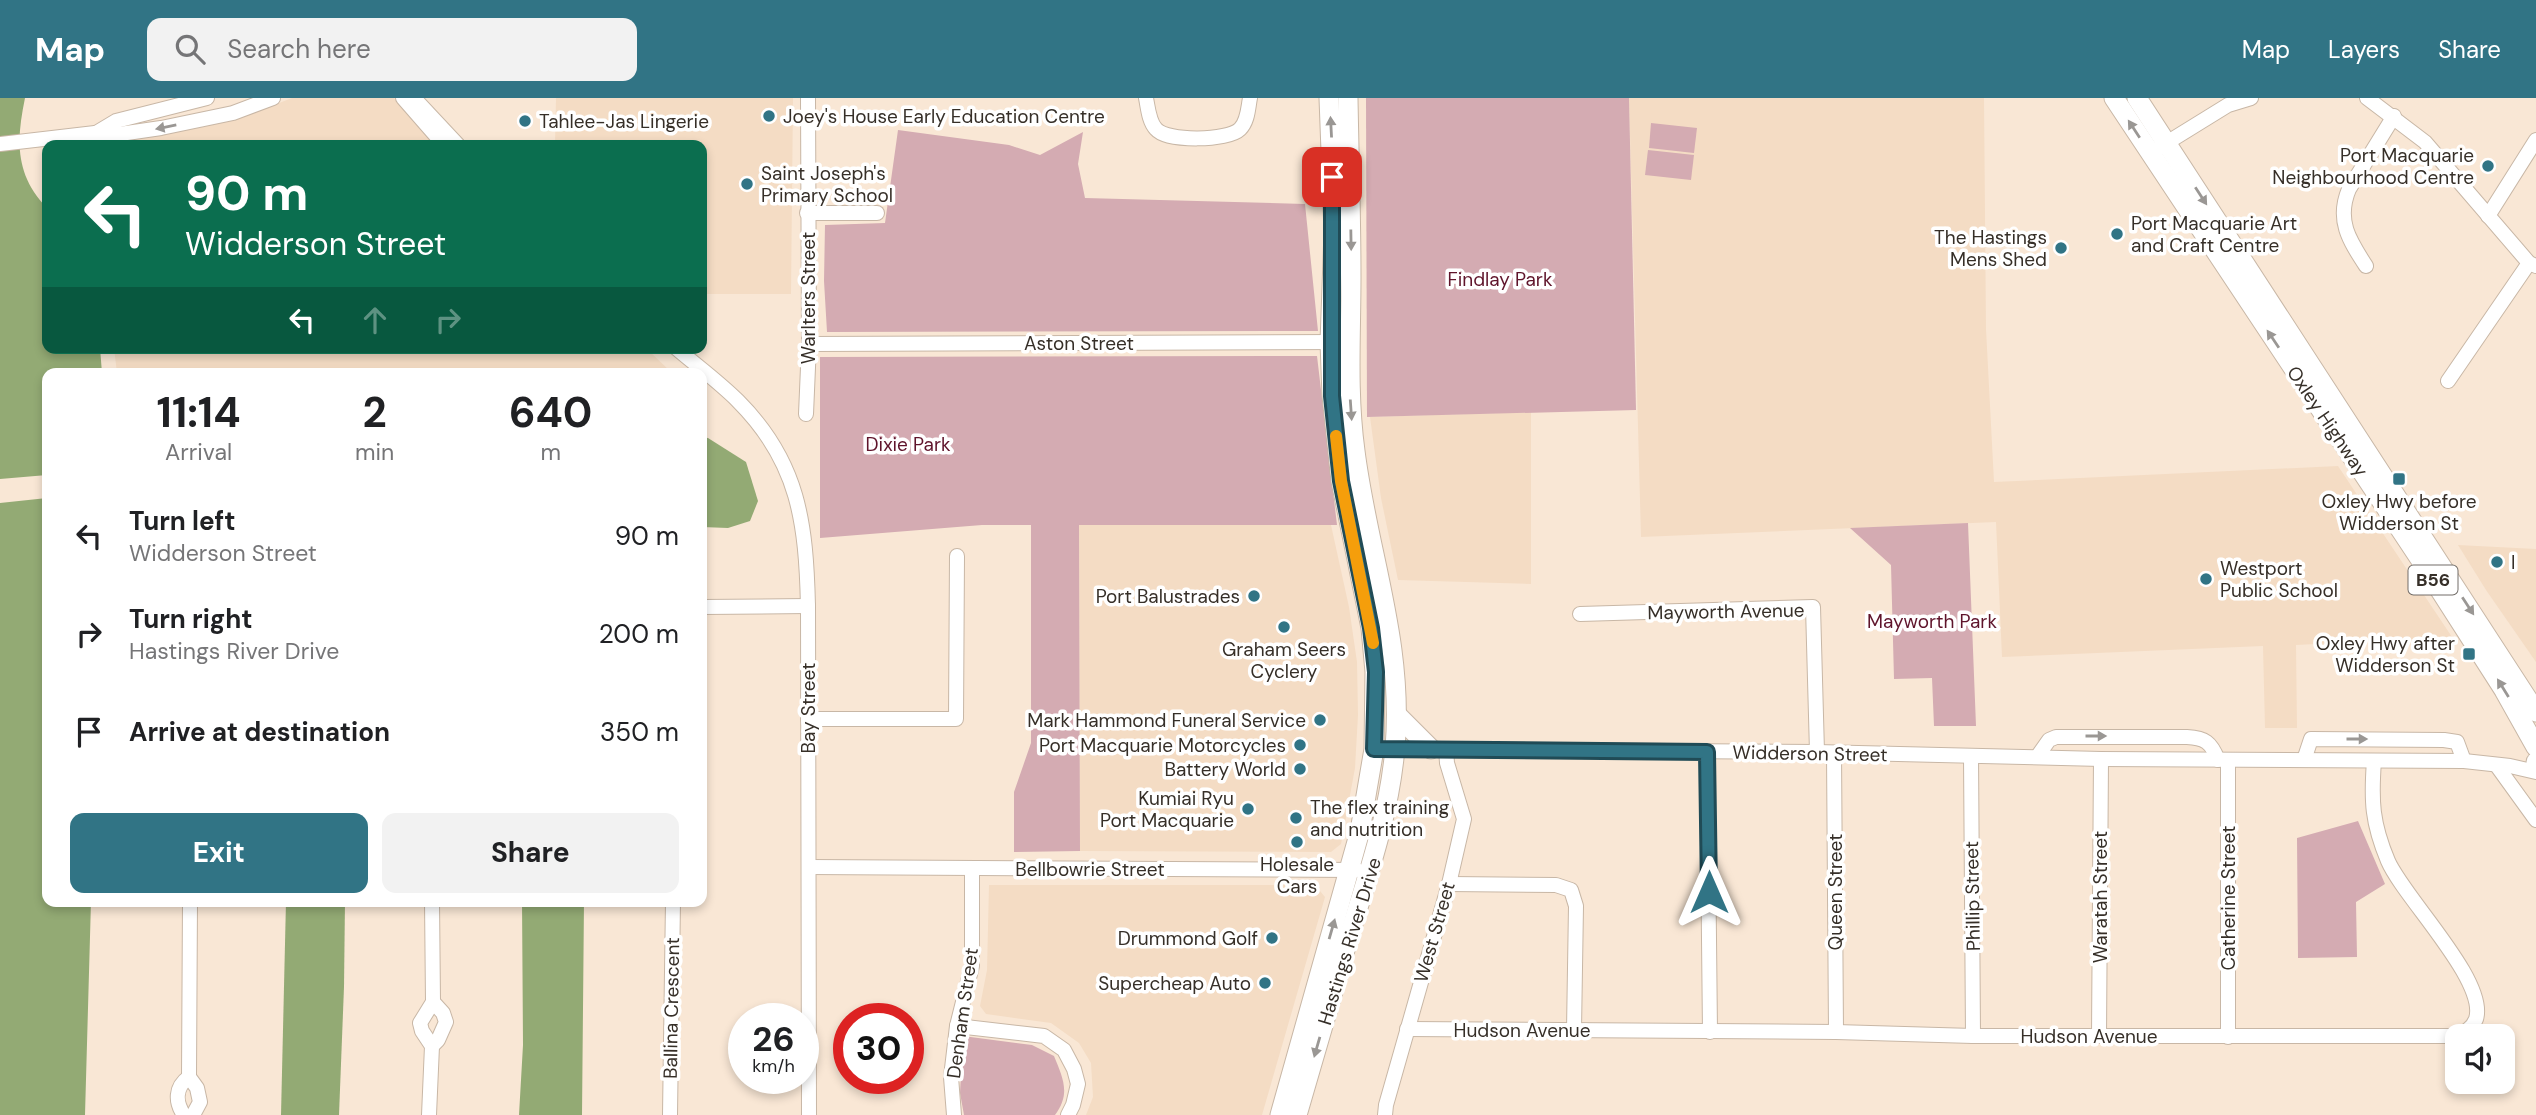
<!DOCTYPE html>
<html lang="en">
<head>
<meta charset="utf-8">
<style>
	:root { --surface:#fff; --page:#f2f2f2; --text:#202124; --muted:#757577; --accent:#317485 }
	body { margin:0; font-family:"DM Sans",sans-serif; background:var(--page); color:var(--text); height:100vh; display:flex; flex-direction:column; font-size:26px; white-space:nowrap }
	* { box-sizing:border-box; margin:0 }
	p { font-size:23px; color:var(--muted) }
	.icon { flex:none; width:38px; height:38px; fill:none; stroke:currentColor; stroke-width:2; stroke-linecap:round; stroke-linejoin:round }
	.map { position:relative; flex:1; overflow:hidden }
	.drawer { position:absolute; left:42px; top:270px; width:665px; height:539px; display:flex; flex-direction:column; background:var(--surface); border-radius:14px; box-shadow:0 4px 10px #0003 }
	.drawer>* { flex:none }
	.guide { position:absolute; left:42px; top:42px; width:665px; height:214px; border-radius:14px; box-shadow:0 4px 10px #0003; background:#0b6e4f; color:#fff; overflow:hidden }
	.controls { position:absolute; left:2445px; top:926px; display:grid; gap:14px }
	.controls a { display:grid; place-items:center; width:70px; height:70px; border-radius:14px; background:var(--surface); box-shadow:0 4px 10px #0003; font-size:35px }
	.speed { position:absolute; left:728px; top:905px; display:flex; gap:14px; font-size:35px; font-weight:700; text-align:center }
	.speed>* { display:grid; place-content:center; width:91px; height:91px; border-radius:50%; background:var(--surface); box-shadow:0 4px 10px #0003; line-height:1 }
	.speed small { font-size:18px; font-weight:400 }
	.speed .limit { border:10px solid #d22; background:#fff; color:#111 }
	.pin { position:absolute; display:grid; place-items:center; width:60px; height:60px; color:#fff; margin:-30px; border-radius:14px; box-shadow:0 4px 10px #0006 }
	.me { position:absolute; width:77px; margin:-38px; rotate:0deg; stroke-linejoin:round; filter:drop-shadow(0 0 5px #0008) }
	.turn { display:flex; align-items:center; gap:24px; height:147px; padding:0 28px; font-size:32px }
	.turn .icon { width:91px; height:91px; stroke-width:2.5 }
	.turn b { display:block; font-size:49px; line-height:60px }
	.lanes { display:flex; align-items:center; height:66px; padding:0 28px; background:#0003; justify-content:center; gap:35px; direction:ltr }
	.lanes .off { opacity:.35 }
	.eta { display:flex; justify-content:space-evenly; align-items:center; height:119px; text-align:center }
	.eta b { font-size:42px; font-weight:700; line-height:49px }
	.button { display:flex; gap:14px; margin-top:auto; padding:14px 28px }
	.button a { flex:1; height:80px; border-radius:14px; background:var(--accent); color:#fff; font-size:28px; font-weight:700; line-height:80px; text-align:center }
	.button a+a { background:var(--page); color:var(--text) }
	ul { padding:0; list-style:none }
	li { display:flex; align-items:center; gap:21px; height:98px; padding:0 28px }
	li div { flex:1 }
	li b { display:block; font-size:26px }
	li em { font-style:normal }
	header { display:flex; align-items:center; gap:42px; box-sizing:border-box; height:98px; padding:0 35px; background:var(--accent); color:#fff }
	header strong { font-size:33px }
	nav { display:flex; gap:38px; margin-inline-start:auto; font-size:24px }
	.search { width:490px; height:63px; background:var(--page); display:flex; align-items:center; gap:18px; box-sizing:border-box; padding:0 24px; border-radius:14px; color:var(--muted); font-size:26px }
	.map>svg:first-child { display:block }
</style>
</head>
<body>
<header>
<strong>Map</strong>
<div class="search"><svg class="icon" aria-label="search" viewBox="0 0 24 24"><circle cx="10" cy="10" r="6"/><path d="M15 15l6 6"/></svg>Search here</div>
<nav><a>Map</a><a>Layers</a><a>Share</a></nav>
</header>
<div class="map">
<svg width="2536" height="1017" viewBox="0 0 2536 1017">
	<rect width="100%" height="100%" fill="#f9e7d5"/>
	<g fill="#f4dcc4">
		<polygon points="292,0 394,0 439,47 90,47 248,17"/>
		<polygon points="556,0 793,0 791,196 702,196 702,47 555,47"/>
		<polygon points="1629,0 1984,0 1986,231 1994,384 2338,368 2452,539 2296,547 2297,630 2265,630 2263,548 2002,559 1996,424 1641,439"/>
		<polygon points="114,250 646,250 672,275 117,275"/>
		<polygon points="1531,314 1531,486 1398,482 1381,400 1370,319"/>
		<polygon points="1079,427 1331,427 1349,509 1357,564 1358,617 1355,670 1341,746 1331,754 1080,753"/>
		<polygon points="2458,447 2536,451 2536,564 2486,492"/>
		<polygon points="989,787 1315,787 1325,799 1262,1017 1086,1017 1093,999 1091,965 1079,945 1051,925 986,916 980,908 987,872"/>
	</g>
	<g fill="#d4abb2">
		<polygon points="1366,0 1629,0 1636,312 1367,319"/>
		<polygon points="1651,25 1697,30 1694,55 1649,50"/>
		<polygon points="898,32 1009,47 1040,57 1083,34 1078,66 1085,100 1305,106 1318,233 827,234 824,183 825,127 885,125"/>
		<polygon points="1648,52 1694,57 1691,82 1645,77"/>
		<polygon points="1317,258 1337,427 1079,427 1080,753 1014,754 1014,694 1031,645 1031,427 982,427 820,440 820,259"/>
		<polygon points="1968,425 1976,628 1934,628 1932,580 1894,581 1891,467 1850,430"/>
		<polygon points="2358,723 2385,786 2356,804 2357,859 2298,860 2297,740"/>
		<path d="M963,938L1032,947L1054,958C1063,980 1071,996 1055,1017H964L960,995Z"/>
	</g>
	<g fill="#93aa74">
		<path d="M0,0H25C16,43 15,77 47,110V250H100L102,275H47V377L0,381Z"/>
		<polygon points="702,339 708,340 746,364 758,403 750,423 728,430 702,429"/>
		<polygon points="47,400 47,803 91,803 85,1017 0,1017 0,405"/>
		<polygon points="286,803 345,803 344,889 339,1017 281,1017"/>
		<polygon points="522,803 584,803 582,1017 519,1017 523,947"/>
	</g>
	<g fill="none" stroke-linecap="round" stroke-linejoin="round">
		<g stroke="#c8b7a6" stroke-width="16">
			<g id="minor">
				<polyline points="403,0 444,47"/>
				<polyline points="414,0 458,47"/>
				<path d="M1146,0C1148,10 1149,24 1156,31C1167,44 1228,43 1240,31C1248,23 1248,10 1250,0"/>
				<polyline points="2367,0 2425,44 2529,165 2536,168"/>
				<polyline points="96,35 116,23 207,0"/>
				<polyline points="0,46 95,35 120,36 161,30 233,15 273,0"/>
				<polyline points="2160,49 2228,7 2251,0"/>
				<polyline points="807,115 877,115"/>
				<polyline points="2488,118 2536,42"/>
				<path d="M2366,168C2349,142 2336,122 2349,91L2394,18"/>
				<polyline points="809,246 1340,244"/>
				<path d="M676,250C697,268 719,284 738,303C799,364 806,425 808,508L809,1017"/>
				<polyline points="2448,283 2529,165"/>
				<polyline points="806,316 809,246 808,0"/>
				<polyline points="702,509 808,508"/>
				<polyline points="1580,516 1813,509 1817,654"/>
				<polyline points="808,621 956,621 957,458"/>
				<polyline points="1387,651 1817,654 2101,661 2464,663 2510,668 2536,674"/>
				<polyline points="1707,654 1710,934"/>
				<polyline points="1834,655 1836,934"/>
				<polyline points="1971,658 1973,938"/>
				<path d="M2037,659L2049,642L2056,639H2187C2205,640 2211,644 2218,662"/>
				<polyline points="2228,662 2228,939"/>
				<polyline points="2304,662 2311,641 2444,642 2457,644 2464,663"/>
				<polyline points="2497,668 2536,722"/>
				<polyline points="809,769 1357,772"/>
				<polyline points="1449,786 1556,787 1571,792 1576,808 1574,932"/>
				<polyline points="190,803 189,979 197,990 200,1004 193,1017"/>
				<polyline points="957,928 1044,938 1064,952 1074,971 1078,986 1073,1007 1068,1017"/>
				<path d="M1407,931L1836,934L1973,938H2456C2465,934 2472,931 2476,921C2488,883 2404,800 2388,763C2372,725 2371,703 2374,663"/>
				<polyline points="2099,938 2101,661"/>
				<polyline points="432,948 438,942 446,924 443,915 433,904"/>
				<path d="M184,1017C175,1004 175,989 189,979"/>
				<polyline points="429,1017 432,948 422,933 420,925 433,904 432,803"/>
				<polyline points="670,1017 673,803"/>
				<polyline points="954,1017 951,979 957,928 972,868 972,771"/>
				<polyline points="1385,1017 1386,1007 1449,786 1464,721 1447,665 1446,651"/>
			</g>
		</g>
		<g stroke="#c8b7a6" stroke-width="21">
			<g id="major">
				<polyline points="2114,0 2422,464 2504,592 2536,649"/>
				<polyline points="2137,0 2536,614"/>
				<polyline points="1397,617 1431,651"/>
				<polyline points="2536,664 2536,665"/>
				<polyline points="1280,1017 1360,733 1374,651 1375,574 1371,530 1341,383 1332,298 1330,244 1334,134 1329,0"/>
				<path d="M1297,1017C1314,960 1330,902 1347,845C1367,779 1389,719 1395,650C1404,544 1368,456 1355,353C1347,294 1351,239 1351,179C1351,120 1349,60 1348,0"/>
			</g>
		</g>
		<use href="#minor" stroke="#fff" stroke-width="14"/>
		<use href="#major" stroke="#fff" stroke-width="19"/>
	</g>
	<defs><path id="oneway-solid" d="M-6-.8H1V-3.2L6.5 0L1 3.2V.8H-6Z" transform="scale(1.75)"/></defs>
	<g fill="#9a9794">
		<use href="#oneway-solid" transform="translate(166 29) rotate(169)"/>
		<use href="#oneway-solid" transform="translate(1331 29) rotate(-93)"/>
		<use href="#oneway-solid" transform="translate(2134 31) rotate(-123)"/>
		<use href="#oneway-solid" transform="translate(2201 98) rotate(57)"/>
		<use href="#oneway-solid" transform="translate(1351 142) rotate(89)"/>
		<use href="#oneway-solid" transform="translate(2273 241) rotate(-124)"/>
		<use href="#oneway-solid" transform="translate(1351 312) rotate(86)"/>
		<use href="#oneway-solid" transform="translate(2468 508) rotate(57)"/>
		<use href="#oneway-solid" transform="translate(2503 590) rotate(-122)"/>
		<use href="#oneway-solid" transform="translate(2096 638)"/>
		<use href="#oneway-solid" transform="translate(2357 641)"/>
		<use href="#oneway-solid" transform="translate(1332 831) rotate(-74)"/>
		<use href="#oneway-solid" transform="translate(1317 949) rotate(106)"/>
	</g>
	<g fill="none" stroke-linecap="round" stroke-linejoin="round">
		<g stroke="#204b56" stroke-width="18">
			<polyline id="route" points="1332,79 1332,298 1341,383 1371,530 1376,574 1374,651 1707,654 1709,794"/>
		</g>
		<use href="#route" stroke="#317485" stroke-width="12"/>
		<polyline stroke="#f59e0b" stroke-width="12" points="1336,338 1341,383 1373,545"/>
	</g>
	<g fill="#317485" stroke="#fff" stroke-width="2.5">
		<circle cx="769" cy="18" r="7"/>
		<circle cx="525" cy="23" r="7"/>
		<circle cx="2488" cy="68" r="7"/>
		<circle cx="747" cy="86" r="7"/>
		<circle cx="2117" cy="136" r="7"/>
		<circle cx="2061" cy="150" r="7"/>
		<rect x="2392" y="374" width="14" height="14" rx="3.5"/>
		<circle cx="2497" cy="464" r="7"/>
		<circle cx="2206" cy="481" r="7"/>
		<circle cx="1254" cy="498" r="7"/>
		<circle cx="1284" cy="529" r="7"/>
		<rect x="2462" y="549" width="14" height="14" rx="3.5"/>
		<circle cx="1320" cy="622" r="7"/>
		<circle cx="1300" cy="647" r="7"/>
		<circle cx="1300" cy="671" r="7"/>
		<circle cx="1248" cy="711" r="7"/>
		<circle cx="1296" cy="720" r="7"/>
		<circle cx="1297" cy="744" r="7"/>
		<circle cx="1272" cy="840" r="7"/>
		<circle cx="1265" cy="885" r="7"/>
	</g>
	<g text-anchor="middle" stroke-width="7" stroke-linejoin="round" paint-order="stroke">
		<rect fill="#fff" stroke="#726d68" stroke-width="2" x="2408.5" y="467.5" width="49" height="29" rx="5"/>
		<g font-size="18" font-weight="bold" fill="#362f28">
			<text x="2433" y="488">B56</text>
		</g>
		<g font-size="19" fill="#362f28" stroke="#fff" text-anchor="end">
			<text x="783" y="25" text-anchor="start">Joey's House Early Education Centre</text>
			<text x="539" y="30" text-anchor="start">Tahlee-Jas Lingerie</text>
			<text x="2474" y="64">Port Macquarie<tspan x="2474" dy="22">Neighbourhood Centre</tspan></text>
			<text x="761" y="82" text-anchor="start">Saint Joseph's<tspan x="761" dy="22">Primary School</tspan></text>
			<text x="2131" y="132" text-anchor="start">Port Macquarie Art<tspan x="2131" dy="22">and Craft Centre</tspan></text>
			<text x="2047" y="146">The Hastings<tspan x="2047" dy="22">Mens Shed</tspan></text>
			<text x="2399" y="410" text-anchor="middle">Oxley Hwy before<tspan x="2399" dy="22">Widderson St</tspan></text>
			<text x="2511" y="471" text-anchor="start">I</text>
			<text x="2220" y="477" text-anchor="start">Westport<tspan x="2220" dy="22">Public School</tspan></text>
			<text x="1240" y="505">Port Balustrades</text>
			<text x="2455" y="552">Oxley Hwy after<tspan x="2455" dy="22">Widderson St</tspan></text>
			<text x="1284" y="558" text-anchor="middle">Graham Seers<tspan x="1284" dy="22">Cyclery</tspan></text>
			<text x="1306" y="629">Mark Hammond Funeral Service</text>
			<text x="1286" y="654">Port Macquarie Motorcycles</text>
			<text x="1286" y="678">Battery World</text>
			<text x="1234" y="707">Kumiai Ryu<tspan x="1234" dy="22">Port Macquarie</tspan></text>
			<text x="1310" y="716" text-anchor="start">The flex training<tspan x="1310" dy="22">and nutrition</tspan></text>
			<text x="1297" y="773" text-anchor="middle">Holesale<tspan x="1297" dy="22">Cars</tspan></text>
			<text x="1258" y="847">Drummond Golf</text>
			<text x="1251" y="892">Supercheap Auto</text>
		</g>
		<g font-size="19" fill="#5f142b" stroke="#fff">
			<text x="1500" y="188">Findlay Park</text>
			<text x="908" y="353">Dixie Park</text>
			<text x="1932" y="530">Mayworth Park</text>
		</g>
		<g font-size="19" fill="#362f28" stroke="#fff">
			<text transform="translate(808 200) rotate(-90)" y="7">Warlters Street</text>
			<text x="1079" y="252">Aston Street</text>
			<text transform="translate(2328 323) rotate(56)" y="7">Oxley Highway</text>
			<text transform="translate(1726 513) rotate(-1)" y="7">Mayworth Avenue</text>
			<text transform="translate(808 610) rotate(-90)" y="7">Bay Street</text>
			<text transform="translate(1810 655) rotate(1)" y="7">Widderson Street</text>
			<text x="1090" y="778">Bellbowrie Street</text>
			<text transform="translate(1835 794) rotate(-90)" y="7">Queen Street</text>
			<text transform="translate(1972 798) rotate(-91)" y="7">Phillip Street</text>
			<text transform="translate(2100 799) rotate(-90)" y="7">Waratah Street</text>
			<text transform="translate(2228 800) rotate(-90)" y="7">Catherine Street</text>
			<text transform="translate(1434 834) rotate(-74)" y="7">West Street</text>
			<text transform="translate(1349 843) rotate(-73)" y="7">Hastings River Drive</text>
			<text transform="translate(671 910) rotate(-89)" y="7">Ballina Crescent</text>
			<text transform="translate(962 915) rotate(-82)" y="7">Denham Street</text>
			<text x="1522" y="939">Hudson Avenue</text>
			<text x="2089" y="945">Hudson Avenue</text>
		</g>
	</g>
</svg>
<div class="controls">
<a><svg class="icon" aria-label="sound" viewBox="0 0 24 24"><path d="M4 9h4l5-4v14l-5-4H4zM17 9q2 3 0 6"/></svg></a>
</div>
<div class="speed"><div>26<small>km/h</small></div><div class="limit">30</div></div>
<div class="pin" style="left:1332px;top:79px;background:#d93025"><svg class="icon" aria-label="arrive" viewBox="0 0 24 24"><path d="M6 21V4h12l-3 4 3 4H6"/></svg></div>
<svg class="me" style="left:1709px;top:794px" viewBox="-20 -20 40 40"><path d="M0-17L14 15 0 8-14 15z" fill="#317485" stroke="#fff" stroke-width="4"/></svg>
<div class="guide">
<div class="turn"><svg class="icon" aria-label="left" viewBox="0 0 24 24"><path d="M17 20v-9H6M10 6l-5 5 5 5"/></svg><div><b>90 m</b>Widderson Street</div></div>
<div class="lanes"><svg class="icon" aria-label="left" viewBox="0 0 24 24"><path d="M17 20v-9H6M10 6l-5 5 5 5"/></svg><svg class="icon off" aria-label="ahead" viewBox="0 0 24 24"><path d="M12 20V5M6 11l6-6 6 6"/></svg><svg class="icon off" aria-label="right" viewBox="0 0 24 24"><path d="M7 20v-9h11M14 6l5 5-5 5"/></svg></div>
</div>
<section class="drawer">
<div class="eta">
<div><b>11:14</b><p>Arrival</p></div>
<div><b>2</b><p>min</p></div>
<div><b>640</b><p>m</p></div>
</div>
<ul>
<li><svg class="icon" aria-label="left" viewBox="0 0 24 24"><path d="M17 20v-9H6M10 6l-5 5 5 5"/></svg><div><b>Turn left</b><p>Widderson Street</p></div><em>90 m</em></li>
<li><svg class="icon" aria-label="right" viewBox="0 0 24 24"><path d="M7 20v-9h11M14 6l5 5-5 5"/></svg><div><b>Turn right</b><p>Hastings River Drive</p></div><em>200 m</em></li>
<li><svg class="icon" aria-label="arrive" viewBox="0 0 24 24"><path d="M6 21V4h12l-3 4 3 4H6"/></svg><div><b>Arrive at destination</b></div><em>350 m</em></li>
</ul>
<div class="button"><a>Exit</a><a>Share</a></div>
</section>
</div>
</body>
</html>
